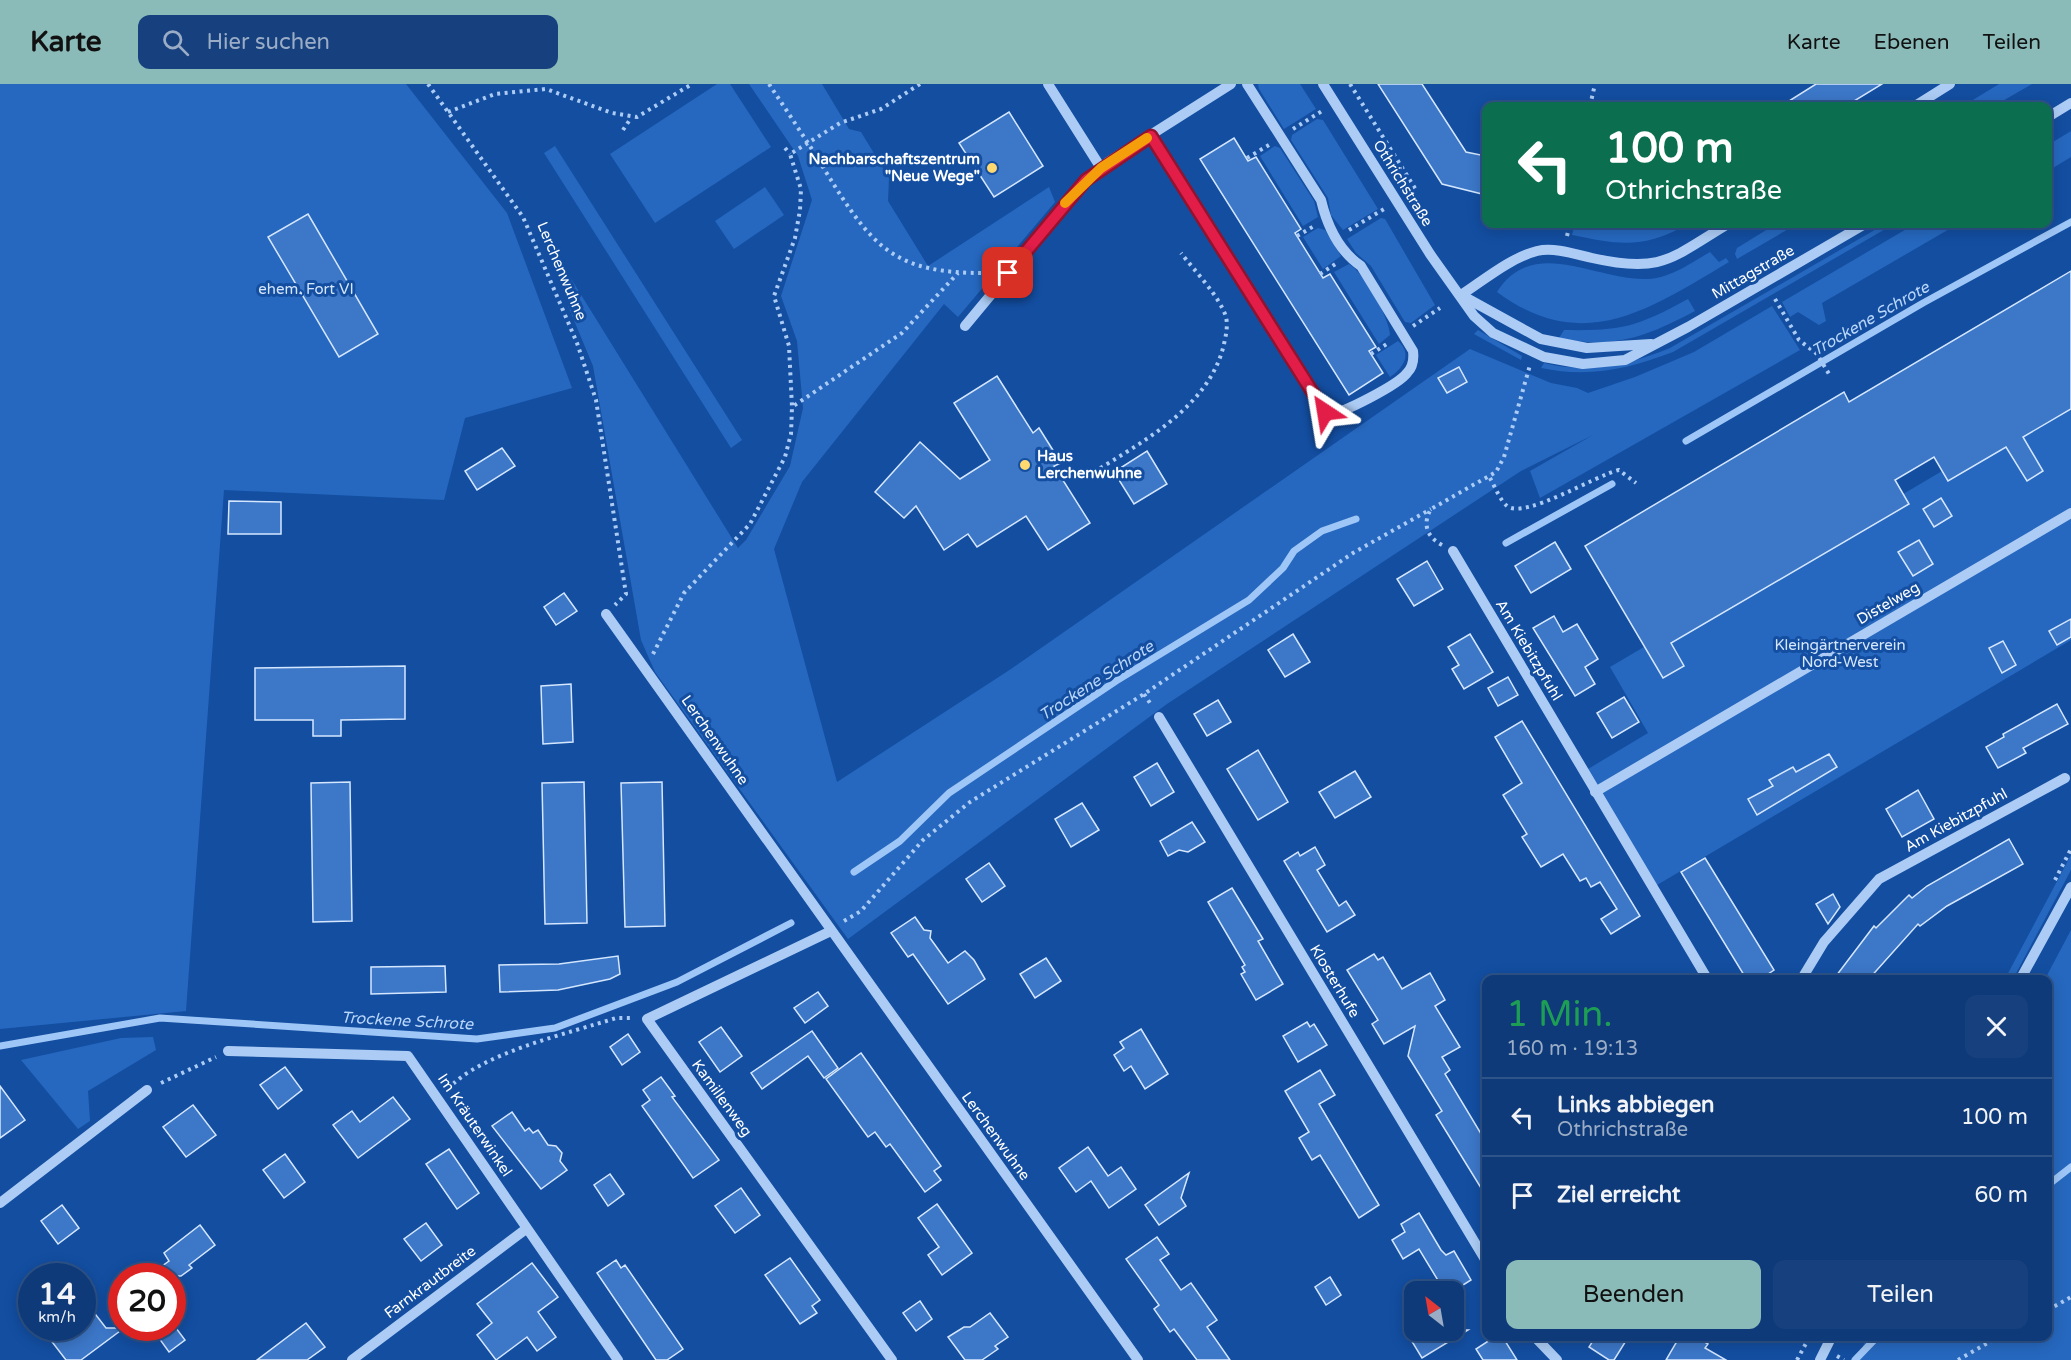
<!DOCTYPE html>
<html lang="de">
<head>
<meta charset="utf-8">
<style>
	:root { --surface:#0e3a79; --page:#17417e; --text:#f1f3f6; --muted:#9badc6; --line:#2e548a; --accent:#8bbbb9 }
	body { margin:0; font-family:"Varela Round",sans-serif; background:var(--page); color:var(--text); height:100vh; display:flex; flex-direction:column; font-size:22px; white-space:nowrap }
	* { box-sizing:border-box; margin:0 }
	p { font-size:20px; color:var(--muted) }
	.icon { flex:none; width:33px; height:33px; fill:none; stroke:currentColor; stroke-width:2; stroke-linecap:round; stroke-linejoin:round }
	.map { position:relative; flex:1; overflow:hidden }
	.side { position:absolute; left:1482px; top:891px; width:570px; height:366px; display:flex; flex-direction:column; background:var(--surface); border-radius:12px; box-shadow:0 3px 15px #0003,0 0 0 2px var(--line) }
	.side>* { flex:none }
	.hud { position:absolute; left:1482px; top:18px; width:570px; height:126px; border-radius:12px; box-shadow:0 3px 15px #0003,0 0 0 2px var(--line); background:#0b6e4f; color:#fff; overflow:hidden }
	.needle { width:39px; rotate:329deg }
	.controls { position:absolute; left:1404px; top:1197px; display:grid; gap:12px }
	.controls a { display:grid; place-items:center; width:60px; height:60px; border-radius:12px; background:var(--surface); box-shadow:0 3px 15px #0003,0 0 0 2px var(--line); font-size:30px }
	.speed { position:absolute; left:18px; top:1179px; display:flex; gap:12px; font-size:30px; font-weight:700; text-align:center }
	.speed>* { display:grid; place-content:center; width:78px; height:78px; border-radius:50%; background:var(--surface); box-shadow:0 3px 15px #0003,0 0 0 2px var(--line); line-height:1 }
	.speed small { font-size:15px; font-weight:400 }
	.speed .limit { border:9px solid #d22; background:#fff; color:#111 }
	.pin { position:absolute; display:grid; place-items:center; width:51px; height:51px; color:#fff; margin:-26px; border-radius:12px; box-shadow:0 3px 9px #0006 }
	.me { position:absolute; width:66px; margin:-33px; rotate:327deg; stroke-linejoin:round; filter:drop-shadow(0 0 4px #0008) }
	.turn { display:flex; align-items:center; gap:21px; height:126px; padding:0 24px; font-size:27px }
	.turn .icon { width:78px; height:78px; stroke-width:2.5 }
	.turn b { display:block; font-size:42px; line-height:51px }
	.round { display:grid; place-items:center; flex:none; width:63px; height:63px; border-radius:12px; background:var(--page) }
	.overview { display:flex; align-items:center; justify-content:space-between; height:102px; padding:0 24px }
	h1 { font-size:36px; font-weight:600; line-height:45px; color:#1e9e55 }
	.button { display:flex; gap:12px; margin-top:auto; padding:12px 24px }
	.button a { flex:1; height:69px; border-radius:12px; background:var(--accent); color:#111; font-size:24px; font-weight:600; line-height:69px; text-align:center }
	.button a+a { background:var(--page); color:var(--text) }
	ul { padding:0; list-style:none }
	li { display:flex; align-items:center; gap:18px; height:78px; padding:0 24px; border-top:2px solid var(--line) }
	li div { flex:1 }
	li b { display:block; font-size:22px }
	li em { font-style:normal }
	header { display:flex; align-items:center; gap:36px; box-sizing:border-box; height:84px; padding:0 30px; background:var(--accent); color:#111 }
	header strong { font-size:28px }
	nav { display:flex; gap:33px; margin-inline-start:auto; font-size:21px }
	.search { width:420px; height:54px; background:var(--page); display:flex; align-items:center; gap:15px; box-sizing:border-box; padding:0 21px; border-radius:12px; color:var(--muted); font-size:22px }
	.map>svg:first-child { display:block }
</style>
</head>
<body>
<header>
<strong>Karte</strong>
<div class="search"><svg class="icon" aria-label="search" viewBox="0 0 24 24"><circle cx="10" cy="10" r="6"/><path d="M15 15l6 6"/></svg>Hier suchen</div>
<nav><a>Karte</a><a>Ebenen</a><a>Teilen</a></nav>
</header>
<div class="map">
<svg width="2071" height="1276" viewBox="0 0 2071 1276">
	<rect width="100%" height="100%" fill="#134ea1"/>
	<g fill="#2668bf">
		<polygon points="0,0 406,0 507,129 572,304 465,334 444,416 224,406 186,927 0,945"/>
		<polygon points="717,0 730,0 771,63 655,139 610,70"/>
		<polygon points="749,0 822,0 849,45 861,48 889,94 888,117 928,182 1049,103 1055,118 958,233 944,220 802,398 774,465 837,698 1011,585 1470,265 1551,299 1577,304 1588,309 1635,293 1694,268 1772,222 1800,266 1540,414 1530,387 1593,351 1521,387 1167,620 848,855 655,588 641,556 593,282 568,222 570,193 738,464 746,456 790,382 803,324 797,257 781,212 812,116 798,72"/>
		<polygon points="1258,0 1300,0 1316,25 1284,45 1259,5"/>
		<polygon points="1999,0 2032,0 1994,22 1963,22"/>
		<polygon points="1317,35 1323,36 1378,125 1343,146 1331,131 1328,114 1291,56 1292,51"/>
		<polygon points="2071,47 2071,73 2048,87 2048,61"/>
		<polygon points="555,62 742,356 731,364 544,69"/>
		<polygon points="1275,62 1280,64 1314,117 1318,133 1303,142 1260,72"/>
		<polygon points="765,103 784,131 734,165 715,137"/>
		<polygon points="1381,134 1385,135 1435,221 1411,239 1405,238 1371,182 1356,169 1347,155"/>
		<path d="M1575,140H1688C1644,165 1620,161 1572,151Z"/>
		<polygon points="1776,140 1797,140 1737,175 1735,170 1737,164"/>
		<path d="M1885,140H1894L1673,268C1628,285 1589,294 1541,284L1544,279C1588,290 1629,281 1670,264Z"/>
		<polygon points="1915,140 1958,140 1822,219 1826,237 1819,241 1798,228 1790,233 1782,218"/>
		<polygon points="1318,144 1325,146 1341,172 1323,185 1303,153"/>
		<path d="M1710,168L1719,178L1726,174L1729,178C1650,225 1583,272 1497,208C1532,152 1594,195 1643,195C1668,196 1689,180 1710,168Z"/>
		<path d="M1349,180C1365,190 1388,231 1390,251L1379,260L1334,188Z"/>
		<path d="M1688,215L1695,227C1648,252 1613,266 1559,254L1564,246C1623,247 1636,243 1688,215Z"/>
		<polygon points="1478,246 1522,272 1521,276 1474,250"/>
		<path d="M1398,257C1413,270 1403,284 1390,293L1376,271Z"/>
		<polygon points="2071,311 2071,556 1652,804 1583,688 1648,649 1610,583"/>
		<polygon points="2071,771 2071,786 2013,895 2005,895"/>
		<polygon points="2071,846 2071,1276 1857,1276 1867,1253 2048,1252 2048,896 2045,895"/>
		<polygon points="153,953 156,966 88,1007 90,1037 78,1045 21,976 121,954"/>
	</g>
	<g fill="none" stroke-linecap="round" stroke-linejoin="round">
		<g stroke="#9ec6f7" stroke-width="7">
			<polyline points="1686,357 1923,219 2071,138"/>
			<polyline points="1506,459 1612,400"/>
			<polyline points="854,788 900,757 949,709 1116,597 1249,516 1283,484 1294,467 1322,447 1356,435"/>
			<polyline points="0,962 160,934 477,955 555,944 677,898 791,839"/>
			<polyline points="2048,1101 2071,1083"/>
			<polyline points="1855,1276 1878,1252"/>
		</g>
	</g>
	<g fill="#3c77c8" stroke="#d5e7fe" stroke-width="1.5">
		<polygon points="1378,0 1422,0 1466,68 1486,72 1486,111 1442,100"/>
		<polygon points="1816,0 1882,0 1846,22 1781,22"/>
		<polygon points="1009,28 1043,82 994,113 959,59"/>
		<polygon points="1234,54 1248,77 1256,73 1301,145 1295,149 1323,194 1330,190 1376,263 1369,267 1383,289 1349,311 1200,75"/>
		<polygon points="308,130 378,250 339,273 268,153"/>
		<polygon points="2071,187 2071,325 2023,353 2043,387 2027,397 2006,363 1948,397 1934,373 1895,396 1909,420 1671,559 1684,582 1663,594 1585,462 1844,308 1849,318"/>
		<polygon points="1459,283 1467,298 1447,309 1438,294"/>
		<polygon points="997,292 1033,349 1039,344 1061,379 1054,382 1090,439 1048,466 1026,432 977,463 968,450 944,466 916,422 904,434 875,408 920,358 960,395 990,376 954,319"/>
		<polygon points="502,364 515,382 477,406 465,387"/>
		<polygon points="1147,367 1167,400 1134,420 1114,388"/>
		<polygon points="1941,414 1952,432 1934,443 1923,425"/>
		<polygon points="229,417 281,418 281,450 228,450"/>
		<polygon points="1919,456 1933,480 1913,492 1898,468"/>
		<polygon points="1555,458 1571,485 1531,509 1515,482"/>
		<polygon points="1427,477 1443,505 1414,522 1397,495"/>
		<polygon points="564,509 577,527 556,541 544,523"/>
		<polygon points="1554,532 1563,548 1577,540 1598,575 1585,583 1595,600 1575,612 1533,544"/>
		<polygon points="2071,535 2071,553 2057,561 2049,547"/>
		<polygon points="1293,550 1310,578 1285,593 1268,566"/>
		<polygon points="1470,550 1493,588 1464,605 1452,585 1459,581 1448,563"/>
		<polygon points="2003,557 2016,581 2002,589 1989,564"/>
		<polygon points="405,582 405,635 341,636 341,652 313,652 313,636 255,636 255,584"/>
		<polygon points="1508,593 1518,611 1498,622 1488,604"/>
		<polygon points="571,600 573,658 543,660 541,602"/>
		<polygon points="1624,613 1639,638 1612,654 1597,629"/>
		<polygon points="1218,616 1231,638 1207,652 1194,630"/>
		<polygon points="2057,620 2068,640 2023,664 2026,669 1998,684 1986,663 2004,653 2003,650"/>
		<polygon points="1522,637 1640,832 1611,850 1601,835 1617,825 1600,798 1591,803 1586,794 1580,797 1563,770 1541,783 1522,753 1527,750 1503,711 1522,699 1495,653"/>
		<polygon points="1258,666 1288,718 1258,736 1227,685"/>
		<polygon points="1829,670 1837,683 1757,731 1748,715 1773,702 1769,696 1793,683 1796,688"/>
		<polygon points="1157,679 1174,708 1151,722 1134,693"/>
		<polygon points="1355,687 1371,713 1335,734 1319,708"/>
		<polygon points="350,698 352,837 313,838 311,699"/>
		<polygon points="584,698 587,839 545,840 542,699"/>
		<polygon points="662,698 665,842 625,843 621,699"/>
		<polygon points="1918,706 1934,735 1902,753 1886,725"/>
		<polygon points="1082,719 1099,746 1071,763 1055,735"/>
		<polygon points="1192,738 1205,758 1188,768 1179,766 1168,772 1160,757"/>
		<polygon points="2009,755 2023,780 1947,822 1920,842 1918,840 1868,896 1833,896 1874,842 1876,844 1909,811 1912,814 1927,802"/>
		<polygon points="1315,763 1325,781 1317,786 1339,822 1346,817 1355,831 1327,848 1284,777 1298,768 1300,772"/>
		<polygon points="1705,774 1774,886 1759,896 1747,896 1681,788"/>
		<polygon points="989,779 1005,802 982,818 966,795"/>
		<polygon points="1232,804 1263,855 1258,857 1283,900 1256,916 1241,890 1245,888 1242,883 1245,881 1208,818"/>
		<polygon points="1833,810 1840,823 1828,840 1816,820"/>
		<polygon points="915,833 924,846 931,847 930,854 948,879 965,867 974,876 985,895 948,920 913,870 908,873 891,849"/>
		<polygon points="1374,870 1378,876 1383,873 1402,905 1430,889 1445,916 1435,922 1460,963 1442,973 1450,986 1445,990 1486,1058 1486,1112 1436,1031 1442,1027 1408,972 1415,942 1384,960 1372,940 1378,936 1347,886"/>
		<polygon points="618,872 620,890 610,895 558,906 500,908 499,881 559,880"/>
		<polygon points="1046,874 1061,897 1035,914 1020,890"/>
		<polygon points="445,882 446,908 371,910 371,883"/>
		<polygon points="818,908 828,922 805,939 794,924"/>
		<polygon points="1307,938 1310,943 1314,940 1327,961 1298,978 1283,952"/>
		<polygon points="721,943 742,972 720,988 699,958"/>
		<polygon points="1141,945 1168,990 1145,1005 1131,982 1124,987 1114,971 1124,964 1120,958"/>
		<polygon points="812,947 838,984 824,994 808,972 762,1005 751,989"/>
		<polygon points="628,950 640,968 622,981 610,963"/>
		<polygon points="861,969 941,1082 934,1087 941,1096 925,1108 890,1060 886,1063 875,1048 868,1053 826,995"/>
		<polygon points="285,983 302,1006 278,1025 260,1001"/>
		<polygon points="1320,986 1335,1011 1319,1020 1379,1121 1359,1134 1320,1071 1312,1076 1299,1054 1309,1048 1285,1007"/>
		<polygon points="661,993 675,1012 672,1013 719,1076 693,1094 642,1022 650,1016 643,1006"/>
		<polygon points="0,1002 25,1036 0,1054"/>
		<polygon points="393,1013 410,1035 358,1074 333,1041 352,1027 360,1038"/>
		<polygon points="193,1021 216,1051 186,1073 163,1043"/>
		<polygon points="512,1028 525,1047 529,1044 533,1049 538,1046 548,1061 556,1062 562,1069 560,1077 567,1086 541,1105 492,1042"/>
		<polygon points="1088,1063 1108,1092 1121,1083 1136,1105 1109,1124 1091,1097 1076,1108 1059,1084"/>
		<polygon points="449,1065 479,1109 457,1125 426,1080"/>
		<polygon points="285,1070 305,1098 284,1114 263,1086"/>
		<polygon points="1189,1089 1181,1114 1186,1122 1159,1141 1145,1121"/>
		<polygon points="610,1090 624,1110 608,1122 594,1101"/>
		<polygon points="741,1104 760,1131 735,1149 715,1122"/>
		<polygon points="937,1120 972,1169 942,1191 928,1171 939,1163 918,1134"/>
		<polygon points="62,1121 79,1144 58,1160 41,1137"/>
		<polygon points="1419,1129 1441,1166 1446,1171 1454,1167 1471,1196 1452,1208 1445,1208 1419,1165 1403,1175 1392,1156 1405,1148 1401,1140"/>
		<polygon points="426,1139 442,1161 421,1177 404,1155"/>
		<polygon points="200,1141 215,1161 189,1181 192,1184 181,1192 148,1192 169,1177 164,1169"/>
		<polygon points="1157,1153 1169,1170 1160,1176 1181,1206 1191,1199 1217,1236 1207,1243 1230,1276 1197,1276 1174,1245 1170,1248 1154,1225 1159,1221 1126,1175"/>
		<polygon points="790,1174 820,1216 812,1222 817,1229 800,1240 765,1191"/>
		<polygon points="616,1176 621,1184 625,1181 683,1265 667,1276 656,1276 597,1189"/>
		<polygon points="532,1179 558,1213 538,1228 556,1253 537,1267 527,1253 496,1276 477,1251 492,1239 477,1220"/>
		<polygon points="1330,1193 1341,1211 1326,1221 1315,1203"/>
		<polygon points="82,1213 106,1244 124,1244 81,1276 66,1276 46,1250 56,1244 82,1244"/>
		<polygon points="920,1217 932,1235 916,1247 903,1229"/>
		<polygon points="990,1229 1008,1253 995,1262 998,1265 982,1276 965,1276 948,1253 964,1243 970,1243"/>
		<polygon points="306,1239 325,1263 307,1276 257,1276"/>
		<polygon points="165,1244 176,1244 185,1256 169,1268 156,1250"/>
		<polygon points="1405,1246 1468,1246 1422,1274"/>
		<polygon points="1496,1252 1502,1252 1517,1276 1483,1276 1476,1265"/>
		<polygon points="1596,1252 1629,1252 1614,1276 1609,1276 1589,1263"/>
		<polygon points="1680,1252 1695,1252 1708,1260 1705,1264 1726,1276 1666,1276"/>
	</g>
	<g fill="none" stroke-linecap="round" stroke-linejoin="round">
		<g stroke="#acccf5" stroke-width="4" stroke-dasharray="3 4.5" stroke-linecap="butt">
			<polyline points="428,0 523,133 577,259 596,316 626,510 615,521"/>
			<path d="M769,0C788,29 808,58 826,88C873,164 894,190 988,189"/>
			<polyline points="920,0 881,25 840,39 790,70 801,105 800,126 795,154 774,212 789,262 792,323 902,249 958,189"/>
			<polyline points="1350,0 1416,106 1409,111"/>
			<polyline points="1590,22 1595,0"/>
			<polyline points="448,28 495,10 546,5 612,29 637,33 692,0"/>
			<polyline points="1293,45 1322,27"/>
			<polyline points="623,46 631,34"/>
			<polyline points="785,64 790,70"/>
			<polyline points="1247,74 1269,61"/>
			<polyline points="1349,146 1384,125"/>
			<polyline points="1297,152 1314,142"/>
			<polyline points="1567,152 1570,140"/>
			<polyline points="1320,190 1337,179"/>
			<polyline points="1775,215 1799,256 1817,270 1829,290"/>
			<polyline points="1413,242 1440,224"/>
			<polyline points="1371,270 1390,258"/>
			<path d="M1094,388C1144,357 1210,322 1224,260C1226,251 1228,242 1226,233C1220,213 1194,186 1181,169"/>
			<path d="M1490,394C1495,403 1500,416 1507,422C1524,436 1596,391 1619,386L1636,399"/>
			<path d="M1442,461C1427,453 1422,440 1431,425L1496,388L1504,373L1530,281"/>
			<polyline points="653,570 684,509 750,440 785,373 791,350 792,323"/>
			<polyline points="1144,610 1152,622"/>
			<polyline points="2055,796 2071,765"/>
			<polyline points="844,837 861,827 923,756 970,718 1144,610 1353,469 1431,425"/>
			<polyline points="161,999 216,973"/>
			<path d="M448,1005C480,969 570,949 616,934H634"/>
			<polyline points="2048,1226 2071,1213"/>
			<polyline points="1837,1272 1844,1276"/>
			<polyline points="1797,1276 1810,1252"/>
			<polyline points="1958,1276 2000,1252"/>
		</g>
		<g stroke="#acccf5" stroke-width="10">
			<polyline points="1048,0 1101,84"/>
			<polyline points="1323,0 1430,170 1474,232 1493,249 1544,273 1583,280 1625,276 1688,243 1865,140"/>
			<polyline points="1915,22 1950,0"/>
			<polyline points="2048,33 2071,19"/>
			<path d="M1151,52L1321,323L1328,330C1341,331 1399,300 1407,289C1413,283 1414,275 1413,267L1361,182C1339,167 1327,141 1321,116L1247,0"/>
			<path d="M1461,211C1484,196 1510,174 1537,167C1554,163 1575,170 1592,174C1662,190 1671,174 1728,140"/>
			<polyline points="1461,211 1541,255 1587,264 1651,260"/>
			<polyline points="965,242 1086,96 1108,78 1231,0"/>
			<polyline points="1453,467 1708,896"/>
			<polyline points="606,530 1138,1276"/>
			<polyline points="1159,633 1486,1177"/>
			<polyline points="1595,708 2071,429"/>
			<polyline points="831,847 647,935 892,1276"/>
			<polyline points="1801,896 1824,858 1879,795 2065,694"/>
			<polyline points="2020,896 2071,803"/>
			<polyline points="228,967 408,972 618,1276"/>
			<polyline points="0,1119 147,1006"/>
			<polyline points="1534,1252 1557,1276"/>
			<polyline points="352,1276 526,1145"/>
			<polyline points="1820,1276 1832,1252"/>
		</g>
	</g>
	<g fill="none" stroke-linecap="round" stroke-linejoin="round">
		<g stroke="#92132f" stroke-width="15">
			<polyline id="route" points="1008,189 1086,96 1151,52 1325,328"/>
		</g>
		<use href="#route" stroke="#e11d48" stroke-width="10"/>
		<polyline stroke="#f59e0b" stroke-width="10" points="1065,119 1101,84 1147,54"/>
	</g>
	<g fill="#ffd870" stroke="#134ea1" stroke-width="2">
		<circle cx="992" cy="84" r="6"/>
		<circle cx="1025" cy="381" r="6"/>
	</g>
	<g text-anchor="middle" stroke-width="6" stroke-linejoin="round" paint-order="stroke">
		<g font-size="15" font-weight="bold" fill="#fff" stroke="#134ea1" text-anchor="end">
			<text x="980" y="80">Nachbarschaftszentrum<tspan x="980" dy="17">"Neue Wege"</tspan></text>
			<text x="1037" y="377" text-anchor="start">Haus<tspan x="1037" dy="17">Lerchenwuhne</tspan></text>
		</g>
		<g font-size="15" fill="#fff" stroke="#134ea1">
			<text transform="translate(1403 99) rotate(58)" y="5">Othrichstraße</text>
			<text transform="translate(562 187) rotate(67)" y="5">Lerchenwuhne</text>
			<text transform="translate(1753 188) rotate(-30)" y="5">Mittagstraße</text>
			<text transform="translate(1888 519) rotate(-30)" y="5">Distelweg</text>
			<text transform="translate(1529 566) rotate(59)" y="5">Am Kiebitzpfuhl</text>
			<text transform="translate(715 656) rotate(55)" y="5">Lerchenwuhne</text>
			<text transform="translate(1956 736) rotate(-29)" y="5">Am Kiebitzpfuhl</text>
			<text transform="translate(1335 897) rotate(59)" y="5">Klosterhufe</text>
			<text transform="translate(722 1014) rotate(54)" y="5">Kamillenweg</text>
			<text transform="translate(475 1041) rotate(56)" y="5">Im Kräuterwinkel</text>
			<text transform="translate(996 1052) rotate(54)" y="5">Lerchenwuhne</text>
			<text transform="translate(430 1198) rotate(-37)" y="5">Farnkrautbreite</text>
		</g>
		<g font-size="15" fill="#d5e7fe" stroke="#134ea1">
			<text x="306" y="210">ehem. Fort VI</text>
			<text x="1840" y="566">Kleingärtnerverein<tspan x="1840" dy="17">Nord-West</tspan></text>
		</g>
		<g font-size="16" font-style="italic" fill="#b9d6fb" stroke="#134ea1">
			<text transform="translate(1870 234) rotate(-30)" y="6">Trockene Schrote</text>
			<text transform="translate(1096 596) rotate(-33)" y="6">Trockene Schrote</text>
			<text transform="translate(407 936) rotate(3)" y="6">Trockene Schrote</text>
		</g>
	</g>
</svg>
<div class="controls">
<a><svg class="needle" viewBox="-14 -14 28 28"><path d="M0-13l5 13h-10z" fill="#e53935"/><path d="M0 13l5-13h-10z" fill="#9badc6"/></svg></a>
</div>
<div class="speed"><div>14<small>km/h</small></div><div class="limit">20</div></div>
<div class="pin" style="left:1008px;top:189px;background:#d93025"><svg class="icon" aria-label="arrive" viewBox="0 0 24 24"><path d="M6 21V4h12l-3 4 3 4H6"/></svg></div>
<svg class="me" style="left:1325px;top:328px" viewBox="-20 -20 40 40"><path d="M0-17L14 15 0 8-14 15z" fill="#e11d48" stroke="#fff" stroke-width="4"/></svg>
<div class="hud">
<div class="turn"><svg class="icon" aria-label="left" viewBox="0 0 24 24"><path d="M17 20v-9H6M10 6l-5 5 5 5"/></svg><div><b>100 m</b>Othrichstraße</div></div>
</div>
<section class="side">
<div class="overview"><div><h1>1 Min.</h1><p>160 m · 19:13</p></div><a class="round"><svg class="icon" aria-label="close" viewBox="0 0 24 24"><path d="M6 6l12 12M18 6L6 18"/></svg></a></div>
<ul>
<li><svg class="icon" aria-label="left" viewBox="0 0 24 24"><path d="M17 20v-9H6M10 6l-5 5 5 5"/></svg><div><b>Links abbiegen</b><p>Othrichstraße</p></div><em>100 m</em></li>
<li><svg class="icon" aria-label="arrive" viewBox="0 0 24 24"><path d="M6 21V4h12l-3 4 3 4H6"/></svg><div><b>Ziel erreicht</b></div><em>60 m</em></li>
</ul>
<div class="button"><a>Beenden</a><a>Teilen</a></div>
</section>
</div>
</body>
</html>
